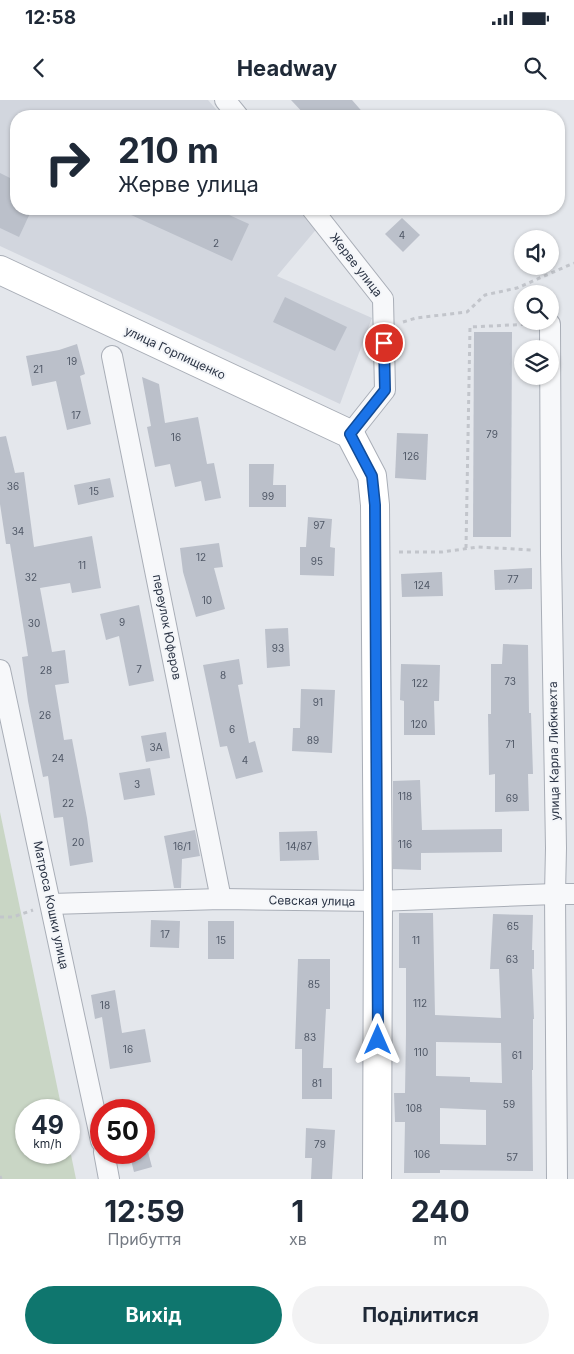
<!DOCTYPE html>
<html lang="uk">
<head>
<meta charset="utf-8">
<style>
	:root { --surface:#fff; --page:#f2f2f3; --text:#1f2937; --muted:#747a83; --accent:#0f766e }
	body { margin:0; font-family:Inter,sans-serif; background:var(--page); color:var(--text); height:100vh; display:flex; flex-direction:column; font-size:19px; white-space:nowrap }
	* { box-sizing:border-box; margin:0 }
	p { font-size:16px; color:var(--muted) }
	.icon { flex:none; width:28px; height:28px; fill:none; stroke:currentColor; stroke-width:2; stroke-linecap:round; stroke-linejoin:round }
	.map { position:relative; height:1079px; overflow:hidden }
	.sheet { display:flex; flex-direction:column; background:var(--surface); flex:1 }
	.sheet>* { flex:none }
	.hud { position:absolute; left:10px; top:10px; width:555px; height:105px; border-radius:20px; box-shadow:0 1px 4px #0004; background:#fff; color:var(--text); overflow:hidden }
	.buttons { position:absolute; left:514px; top:130px; display:grid; gap:10px }
	.buttons a { display:grid; place-items:center; width:45px; height:45px; border-radius:50%; background:var(--surface); box-shadow:0 1px 4px #0004; font-size:25px }
	.speed { position:absolute; left:15px; top:999px; display:flex; gap:10px; font-size:25px; font-weight:700; text-align:center }
	.speed>* { display:grid; place-content:center; width:65px; height:65px; border-radius:50%; background:var(--surface); box-shadow:0 1px 4px #0004; line-height:1 }
	.speed small { font-size:12px; font-weight:400 }
	.speed .limit { border:8px solid #d22; background:#fff; color:#111 }
	.pin { position:absolute; display:grid; place-items:center; width:42px; height:42px; color:#fff; margin:-21px; border:2px solid #fff; border-radius:50%; box-shadow:0 1px 5px #0007 }
	.me { position:absolute; width:55px; margin:-28px; rotate:0deg; stroke-linejoin:round; filter:drop-shadow(0 0 4px #0008) }
	.turn { display:flex; align-items:center; gap:18px; height:105px; padding:0 25px; font-size:22px }
	.turn .icon { width:65px; height:65px; stroke-width:2.5 }
	.turn b { display:block; font-size:35px; line-height:42px }
	.eta { display:flex; justify-content:space-evenly; align-items:center; height:85px; text-align:center }
	.eta b { font-size:30px; font-weight:700; line-height:35px }
	.primary-button { display:flex; gap:10px; margin-top:auto; padding:10px 25px }
	.primary-button a { flex:1; height:58px; border-radius:30px; background:var(--accent); color:#fff; font-size:20px; font-weight:700; line-height:58px; text-align:center }
	.primary-button a+a { background:var(--page); color:var(--text) }
	.status { display:flex; justify-content:space-between; align-items:center; height:35px; padding:0 25px; background:var(--surface); direction:ltr }
	.status svg { height:14px; fill:currentColor }
	header { display:flex; justify-content:space-between; align-items:center; height:65px; padding:0 25px; background:var(--surface); font-size:22px; font-weight:700 }
	.map>svg:first-child { display:block }
</style>
</head>
<body>
<div class="status"><b>12:58</b><svg viewBox="0 0 49 12"><path d="M0 12V9h3v3zM5 12V6h3v6zM10 12V3h3v9zM15 12V0h3v12zM26 1h20v11H26zM47 4h2v5h-2z"/></svg></div>
<header><svg class="icon" aria-label="back" viewBox="0 0 24 24"><path d="M15 5l-7 7 7 7"/></svg>Headway<svg class="icon" aria-label="search" viewBox="0 0 24 24"><circle cx="10" cy="10" r="6"/><path d="M15 15l6 6"/></svg></header>
<div class="map">
<svg width="574" height="1079" viewBox="0 0 574 1079">
	<rect width="100%" height="100%" fill="#e4e7ec"/>
	<polygon fill="#d2d6de" points="0,0 208,0 222,16 16,16 16,109 304,109 319,126 277,176 372,218 340,304 0,146"/>
	<polygon fill="#c9d6c5" points="0,712 62,1010 26,1010 26,1052 69,1052 69,1045 76,1079 0,1079"/>
	<g fill="#bbc0ca" fill-rule="evenodd">
		<polygon points="291,0 352,0 366,16 306,16"/>
		<polygon points="0,73 16,81 16,109 32,109 19,137 0,128"/>
		<polygon points="118,109 216,109 249,124 232,161"/>
		<polygon points="402,118 420,135 403,152 385,134"/>
		<polygon points="285,197 347,227 335,251 273,222"/>
		<polygon points="474,232 512,232 511,437 473,437"/>
		<polygon points="77,244 85,274 80,276 91,324 67,330 56,281 32,286 26,256 59,250"/>
		<polygon points="142,277 159,284 165,323 198,317 207,364 214,363 221,398 205,401 201,381 175,387 170,364 155,367 147,327 151,326"/>
		<polygon points="397,333 428,334 426,380 395,378"/>
		<polygon points="6,336 15,373 24,372 34,447 92,436 101,488 72,493 70,483 40,488 52,552 65,550 69,583 55,585 64,640 72,639 87,718 93,762 70,766 63,717 54,718 48,676 43,677 28,601 22,557 28,556 10,444 6,444 0,404 0,337"/>
		<polygon points="249,364 274,364 273,385 286,385 286,407 249,407"/>
		<polygon points="110,378 114,397 78,405 74,385"/>
		<polygon points="308,417 332,419 330,447 335,448 334,476 300,475 300,447 306,447"/>
		<polygon points="219,443 223,467 214,468 225,509 196,517 183,472 180,448"/>
		<polygon points="532,468 532,489 495,490 494,470"/>
		<polygon points="442,472 443,496 402,497 401,474"/>
		<polygon points="139,505 154,581 129,586 119,536 106,540 100,514"/>
		<polygon points="288,528 290,566 267,568 265,529"/>
		<polygon points="503,544 528,545 529,613 531,613 533,674 528,674 529,711 495,712 495,674 489,675 488,614 491,614 491,564 502,564"/>
		<polygon points="239,559 243,584 238,585 249,643 255,641 263,672 236,679 227,646 220,647 203,565"/>
		<polygon points="401,564 440,565 439,601 434,601 435,635 404,635 404,601 400,600"/>
		<polygon points="301,589 335,590 332,653 292,651 293,628 300,628"/>
		<polygon points="166,632 170,658 146,662 141,636"/>
		<polygon points="150,668 155,695 124,700 119,673"/>
		<polygon points="420,680 422,730 502,729 502,752 421,753 421,770 393,769 393,681"/>
		<polygon points="195,730 200,756 182,759 181,788 174,788 164,736"/>
		<polygon points="317,731 319,760 280,761 279,732"/>
		<path d="M399,813H433L435,915L501,918L499,869H490L493,814L533,815L532,850H534V869H532L534,919H533V970H532L533,1071L440,1070V1073H404L405,1022H395L394,993H405L406,934V868H399ZM436,942L501,943L502,983L470,982V977L436,976ZM440,1008L486,1010V1045L440,1044Z"/>
		<polygon points="151,820 180,821 179,848 150,847"/>
		<rect x="208" y="821" width="26" height="38"/>
		<polygon points="298,859 330,859 330,909 326,909 323,968 332,968 332,999 302,999 302,949 295,949"/>
		<polygon points="115,890 122,933 145,929 151,962 110,969 102,917 95,919 91,895"/>
		<polygon points="306,1028 335,1030 332,1079 311,1079 312,1058 305,1058"/>
		<polygon points="129,1052 148,1052 152,1067 134,1072"/>
	</g>
	<g fill="none" stroke-linecap="round" stroke-linejoin="round">
		<g stroke="#a9aeb7" stroke-width="22">
			<g id="street">
				<polyline points="225,0 238,16"/>
				<polyline points="312,109 383,199 385,290 350,334"/>
				<polyline points="550,224 551,454 556,748 555,794 557,1079"/>
				<polyline points="112,256 221,799"/>
				<polyline points="0,570 101,1041"/>
				<polyline points="51,804 221,799 378,801 555,794 574,794"/>
				<polyline points="104,1052 109,1079"/>
			</g>
		</g>
		<g stroke="#a9aeb7" stroke-width="30">
			<polyline id="secondary" points="0,170 350,334 372,376 375,405 378,801 377,1079"/>
		</g>
		<g stroke="#c2c5cb" stroke-width="3" stroke-dasharray="4 4" stroke-linecap="butt">
			<polyline points="403,222 416,218 467,212 485,195 517,188 574,163"/>
			<polyline points="466,448 470,227 532,224"/>
			<polyline points="399,452 442,452 478,447 532,450"/>
			<polyline points="0,817 13,817 33,810"/>
			<polyline points="0,1076 1,1079"/>
		</g>
		<use href="#street" stroke="#f7f8fa" stroke-width="20"/>
		<use href="#secondary" stroke="#fff" stroke-width="28"/>
	</g>
	<g fill="none" stroke-linecap="round" stroke-linejoin="round">
		<g stroke="#114b97" stroke-width="12">
			<polyline id="route" points="378,940 375,405 372,376 350,334 385,290 384,243"/>
		</g>
		<use href="#route" stroke="#1a73e8" stroke-width="9"/>
	</g>
	<g text-anchor="middle" stroke-width="4" stroke-linejoin="round" paint-order="stroke">
		<g font-size="10" fill="#4f5766">
			<text x="402" y="139">4</text>
			<text x="216" y="147">2</text>
			<text x="72" y="265">19</text>
			<text x="38" y="273">21</text>
			<text x="76" y="319">17</text>
			<text x="492" y="338">79</text>
			<text x="176" y="341">16</text>
			<text x="411" y="360">126</text>
			<text x="13" y="390">36</text>
			<text x="94" y="395">15</text>
			<text x="268" y="400">99</text>
			<text x="319" y="429">97</text>
			<text x="18" y="435">34</text>
			<text x="201" y="461">12</text>
			<text x="317" y="465">95</text>
			<text x="82" y="469">11</text>
			<text x="31" y="481">32</text>
			<text x="513" y="483">77</text>
			<text x="422" y="489">124</text>
			<text x="207" y="504">10</text>
			<text x="122" y="526">9</text>
			<text x="34" y="527">30</text>
			<text x="278" y="552">93</text>
			<text x="139" y="573">7</text>
			<text x="46" y="574">28</text>
			<text x="223" y="579">8</text>
			<text x="510" y="585">73</text>
			<text x="420" y="587">122</text>
			<text x="318" y="606">91</text>
			<text x="45" y="619">26</text>
			<text x="419" y="628">120</text>
			<text x="232" y="633">6</text>
			<text x="313" y="644">89</text>
			<text x="510" y="648">71</text>
			<text x="156" y="651">3А</text>
			<text x="58" y="662">24</text>
			<text x="245" y="664">4</text>
			<text x="137" y="688">3</text>
			<text x="405" y="700">118</text>
			<text x="512" y="702">69</text>
			<text x="68" y="707">22</text>
			<text x="78" y="746">20</text>
			<text x="405" y="748">116</text>
			<text x="182" y="750">16/1</text>
			<text x="299" y="750">14/87</text>
			<text x="513" y="830">65</text>
			<text x="165" y="838">17</text>
			<text x="221" y="844">15</text>
			<text x="416" y="844">11</text>
			<text x="512" y="863">63</text>
			<text x="314" y="888">85</text>
			<text x="420" y="907">112</text>
			<text x="105" y="909">18</text>
			<text x="310" y="941">83</text>
			<text x="128" y="953">16</text>
			<text x="421" y="956">110</text>
			<text x="517" y="959">61</text>
			<text x="317" y="987">81</text>
			<text x="509" y="1008">59</text>
			<text x="414" y="1012">108</text>
			<text x="320" y="1048">79</text>
			<text x="422" y="1058">106</text>
			<text x="512" y="1061">57</text>
		</g>
		<g font-size="12" fill="#2b3445" stroke="#f4f6f9">
			<text transform="translate(356 165) rotate(52)" y="4">Жерве улица</text>
			<text transform="translate(175 253) rotate(25)" y="4">улица Горпищенко</text>
			<text transform="translate(167 527) rotate(79)" y="4">переулок Юферов</text>
			<text transform="translate(554 651) rotate(-91)" y="4">улица Карла Либкнехта</text>
			<text transform="translate(312 801) rotate(1)" y="4">Севская улица</text>
			<text transform="translate(51 805) rotate(78)" y="4">Матроса Кошки улица</text>
		</g>
	</g>
</svg>
<div class="buttons">
<a><svg class="icon" aria-label="sound" viewBox="0 0 24 24"><path d="M4 9h4l5-4v14l-5-4H4zM17 9q2 3 0 6"/></svg></a>
<a><svg class="icon" aria-label="search" viewBox="0 0 24 24"><circle cx="10" cy="10" r="6"/><path d="M15 15l6 6"/></svg></a>
<a><svg class="icon" aria-label="layers" viewBox="0 0 24 24"><path d="M12 4l9 5-9 5-9-5zM3 14l9 5 9-5"/></svg></a>
</div>
<div class="speed"><div>49<small>km/h</small></div><div class="limit">50</div></div>
<div class="pin" style="left:384px;top:243px;background:#d93025"><svg class="icon" aria-label="arrive" viewBox="0 0 24 24"><path d="M6 21V4h12l-3 4 3 4H6"/></svg></div>
<svg class="me" style="left:378px;top:940px" viewBox="-20 -20 40 40"><path d="M0-17L14 15 0 8-14 15z" fill="#1a73e8" stroke="#fff" stroke-width="4"/></svg>
<div class="hud">
<div class="turn"><svg class="icon" aria-label="right" viewBox="0 0 24 24"><path d="M7 20v-9h11M14 6l5 5-5 5"/></svg><div><b>210 m</b>Жерве улица</div></div>
</div>
</div>
<section class="sheet">
<div class="eta">
<div><b>12:59</b><p>Прибуття</p></div>
<div><b>1</b><p>хв</p></div>
<div><b>240</b><p>m</p></div>
</div>
<div class="primary-button"><a>Вихід</a><a>Поділитися</a></div>
</section>
</body>
</html>
